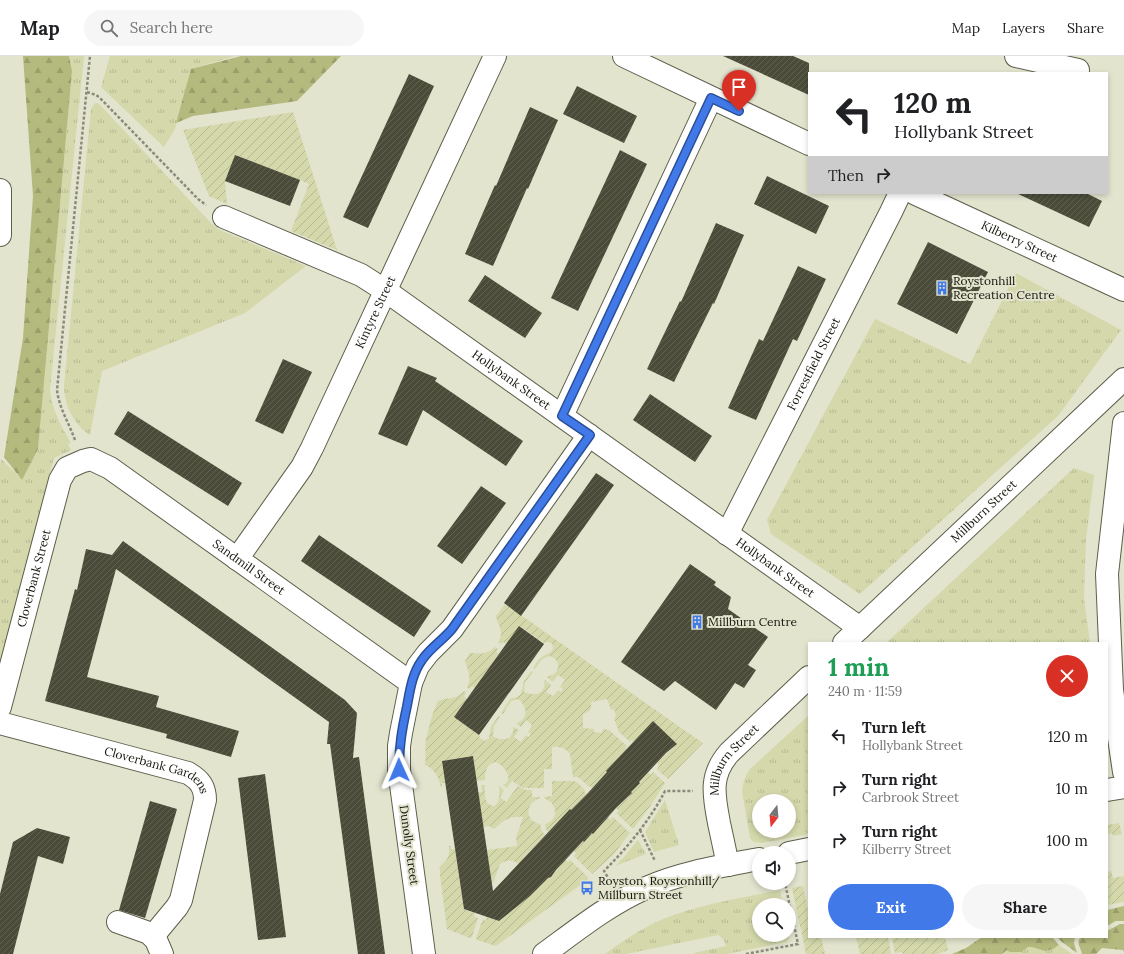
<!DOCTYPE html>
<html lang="en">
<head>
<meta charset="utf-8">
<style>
	:root { --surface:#fff; --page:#f6f6f6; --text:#202124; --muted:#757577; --line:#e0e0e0; --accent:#4179e9 }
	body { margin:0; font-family:Lora,serif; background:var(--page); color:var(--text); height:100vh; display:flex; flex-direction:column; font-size:15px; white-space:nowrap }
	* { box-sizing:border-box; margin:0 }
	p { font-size:13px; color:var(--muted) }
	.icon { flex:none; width:22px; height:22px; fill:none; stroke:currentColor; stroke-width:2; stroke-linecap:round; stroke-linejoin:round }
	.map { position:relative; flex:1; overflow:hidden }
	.sheet { position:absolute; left:808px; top:586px; width:300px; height:296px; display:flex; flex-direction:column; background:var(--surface); border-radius:0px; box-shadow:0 2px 6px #0003 }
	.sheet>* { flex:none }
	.top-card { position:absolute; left:808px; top:16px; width:300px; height:122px; border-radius:0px; box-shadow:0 2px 6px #0003; background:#fff; color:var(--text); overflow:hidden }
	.needle { width:26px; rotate:196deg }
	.controls { position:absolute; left:752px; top:738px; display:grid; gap:8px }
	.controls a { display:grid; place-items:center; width:44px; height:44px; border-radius:50%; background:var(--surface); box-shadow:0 2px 6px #0003; font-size:20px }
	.pin { position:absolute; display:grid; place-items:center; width:34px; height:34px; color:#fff; margin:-41px -17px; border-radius:50% 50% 50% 0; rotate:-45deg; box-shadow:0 0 4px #0007 }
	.pin .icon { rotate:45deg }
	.me { position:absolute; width:44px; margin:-22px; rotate:359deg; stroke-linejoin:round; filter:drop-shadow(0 0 3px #0008) }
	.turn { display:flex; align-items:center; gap:14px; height:84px; padding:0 20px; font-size:18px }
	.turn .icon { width:52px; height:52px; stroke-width:2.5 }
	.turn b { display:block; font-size:28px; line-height:34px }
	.then { display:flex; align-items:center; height:38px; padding:0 20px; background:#0003; gap:8px; font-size:15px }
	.round { display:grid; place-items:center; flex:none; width:42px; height:42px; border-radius:21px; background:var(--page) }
	.headline { display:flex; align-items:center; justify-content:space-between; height:68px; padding:0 20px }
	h1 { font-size:24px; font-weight:800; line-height:30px; color:#1e9e55 }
	.action { display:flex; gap:8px; margin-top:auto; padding:8px 20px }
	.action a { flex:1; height:46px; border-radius:24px; background:var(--accent); color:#fff; font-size:16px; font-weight:800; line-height:46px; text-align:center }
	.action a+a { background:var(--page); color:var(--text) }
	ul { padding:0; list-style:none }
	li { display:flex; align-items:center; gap:12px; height:52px; padding:0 20px }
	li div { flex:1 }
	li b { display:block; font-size:15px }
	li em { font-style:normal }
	header { display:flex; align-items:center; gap:24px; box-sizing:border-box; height:56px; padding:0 20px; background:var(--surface); border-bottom:1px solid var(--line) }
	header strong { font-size:19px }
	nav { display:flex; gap:22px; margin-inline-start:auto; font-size:14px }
	.search { width:280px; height:36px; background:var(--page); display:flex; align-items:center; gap:10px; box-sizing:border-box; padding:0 14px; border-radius:22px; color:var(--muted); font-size:15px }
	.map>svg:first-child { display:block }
</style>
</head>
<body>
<header>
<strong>Map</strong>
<div class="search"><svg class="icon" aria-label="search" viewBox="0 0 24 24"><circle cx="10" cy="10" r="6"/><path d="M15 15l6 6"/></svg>Search here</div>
<nav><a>Map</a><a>Layers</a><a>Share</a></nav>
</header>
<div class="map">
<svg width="1124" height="898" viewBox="0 0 1124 898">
	<defs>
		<pattern id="grass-tufts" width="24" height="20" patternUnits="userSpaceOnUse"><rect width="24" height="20" fill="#d4d8ab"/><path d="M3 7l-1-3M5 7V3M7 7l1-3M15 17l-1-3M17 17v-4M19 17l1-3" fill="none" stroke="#b5b992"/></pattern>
		<pattern id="forest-firs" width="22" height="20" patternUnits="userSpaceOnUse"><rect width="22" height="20" fill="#b4b97d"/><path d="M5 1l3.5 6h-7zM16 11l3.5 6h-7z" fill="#9a9e6b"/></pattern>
		<pattern id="garden-furrows" width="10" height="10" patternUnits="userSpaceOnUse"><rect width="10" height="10" fill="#d4d8ab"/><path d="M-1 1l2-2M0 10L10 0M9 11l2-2" fill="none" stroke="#b5b992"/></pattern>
		<pattern id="building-hatch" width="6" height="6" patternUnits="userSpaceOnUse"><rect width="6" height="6" fill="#4a4c39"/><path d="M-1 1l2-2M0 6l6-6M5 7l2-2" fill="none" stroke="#606252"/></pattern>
	</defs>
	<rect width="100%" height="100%" fill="#e2e4ce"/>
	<g fill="url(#grass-tufts)" fill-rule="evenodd">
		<path d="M69,0H84L50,333C51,352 61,370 71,387L68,388L71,394L54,402L0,609V408L1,403L22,423L38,393L72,15Z"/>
		<polygon points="110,0 235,0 191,13 175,73 164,91 101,31"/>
		<path d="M95,47H98L101,50L210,166L218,173L227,177L306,210L245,257L102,315L90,379C74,369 64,349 64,330L91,53Z"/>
		<polygon points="1016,217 1121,274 1058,360 860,538 771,478 767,464 875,263 970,308"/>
		<polygon points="1074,412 1094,419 1086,483 1084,542 1090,587 886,587"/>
		<path d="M809,659V778L762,787L754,786L750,782L742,735C743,727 745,720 750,713ZM759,745H789V775H759Z"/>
		<polygon points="665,744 679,789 654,796 645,776"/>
		<polygon points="638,784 646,798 615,810 624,801"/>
		<path d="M780,834L783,849H759V879H789V876V883L786,886L727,898H694V897L726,890L724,884L718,879L626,898H605C623,885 642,872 663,863C700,848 741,842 780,834Z"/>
		<polygon points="1059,889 1072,898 1002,898 1007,894 1025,892 1028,891 1035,891 1038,893 1057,891"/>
	</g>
	<g fill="url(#forest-firs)">
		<polygon points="23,0 69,0 72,15 38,393 22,424 4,401 23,282 33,140"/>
		<polygon points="241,0 341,0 297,45 193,60 176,67 191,13"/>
		<polygon points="1124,850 1124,865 1116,865 1107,870 1107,854"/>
		<path d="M1120,868H1124V896L1123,894L1102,892L1096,898H1082C1081,892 1076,887 1080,882L1107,881V875Z"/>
		<polygon points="982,881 1052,881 1059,889 1053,893 1045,895 1032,891 1028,891 1021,896 1010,896 1007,894 1002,898 952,898 966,892"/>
		<polygon points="1057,881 1075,881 1074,887 1077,897 1062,886"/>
	</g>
	<g fill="url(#garden-furrows)">
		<polygon points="293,56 337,194 291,175 309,128 300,124 225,125 227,148 209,140 183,74"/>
		<path d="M505,548L684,674L703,687L668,723L657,713L659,710L657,707L673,692L676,687L653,665L634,686L632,684L630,686L619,676L614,662L616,660L614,653L611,654L607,643L591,646C592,653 590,656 583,658V672L594,673V676L602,677L603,673L609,674L627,690L625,692L627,693L608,713L606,715L607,716L592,732L589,730V731L578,721H573L570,698C565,692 560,690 552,691V713H544V732H523L512,725L507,732L503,729C515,723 504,710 496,706C486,708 485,715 485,724L476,725L473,700L442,705L445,727H442V731H441C439,722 435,713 425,709C426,702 425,691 426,681H427V680C429,669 432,659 436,649L437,648V646C445,640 453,646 464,635L466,637L464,640L467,643L455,661L479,679L480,682L485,685L489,682L491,670L499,660L500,661L494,670L493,680C497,684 503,684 509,682L513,677V671L519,674L514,681L521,686L526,679L529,681L531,678L528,676L532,669L526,664L521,671L516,667C517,667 521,665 522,664C529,658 524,647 518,643L511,645L503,658L501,657L510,643L517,641L521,638L524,625L531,615L533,616L525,626L524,636C531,639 542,640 544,631C545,629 544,627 545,624L551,629L546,636L553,640L558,634L561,636L563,633L560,631L565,624L558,619L553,626L547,621C549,620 554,619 556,616C561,609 556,601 549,600L542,603L535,613L533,612C536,608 538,603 542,601C547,597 553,598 553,590L551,587L547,586L544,587L520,570L506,588L503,586L501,588L498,587C505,574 498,571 496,560Z"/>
		<path d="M495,591L498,593L496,596L499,598L475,632L472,630L469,633L467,631C472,621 468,615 465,605L470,597C480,598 488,598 495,591Z"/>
		<polygon points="648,716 651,719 653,716 665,727 649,752 633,773 616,757 619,755 616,752 629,741 631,736 639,727 639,726"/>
		<path d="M552,725H574L578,727L585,734L584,735L587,738L571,754L570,753L548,776L546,773L545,768C556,765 558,755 551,746L544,742V741L552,740Z"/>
		<path d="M481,729H485C485,734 484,742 487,746C487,747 490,749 492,750C500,751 500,735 499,730L504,734L500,741L506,746L518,730L525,734H532V741H540V742C525,747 524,764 540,768L542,775L545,779L523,802L528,807L522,811C515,804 509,802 500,808L493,827L491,826L487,794L517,790L516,782L523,761C509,760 504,764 494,773L489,770L483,771L478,736H482Z"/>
		<polygon points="608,761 610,764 613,761 630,777 614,798 592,818 574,800 576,797 574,795 592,777 597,774"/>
		<polygon points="1119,767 1122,778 1113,780 1112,777 1108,778 1108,780 1107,780 1107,769"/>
		<path d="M449,790H451V793H455L464,853L475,857L474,860L478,862L472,881L470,882L447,873L440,819V813L439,812C446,804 450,803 449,790Z"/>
		<path d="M565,804L568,806L570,804L588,821V822L583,827L496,890L477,884L476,882L483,863L486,865L487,861L499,865L530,840L548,822C554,819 560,810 565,804Z"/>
		<polygon points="1111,815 1113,822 1124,820 1124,846 1107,849 1107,816"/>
		<polygon points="803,830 809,859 809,881 821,881 825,898 806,898 792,832"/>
		<polygon points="856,881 867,881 867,882 888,881 891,898 860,898"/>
		<polygon points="892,881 945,881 948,894 938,898 903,898 902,896 895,897"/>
	</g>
	<g fill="url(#building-hatch)">
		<polygon points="723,0 793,0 809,7 809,39"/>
		<polygon points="409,18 434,30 368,172 343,161"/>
		<polygon points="577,30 637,60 624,87 563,58"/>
		<polygon points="530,51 558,64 528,133 527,132 493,210 465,198 495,129 496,130"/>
		<polygon points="620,94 647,108 578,255 551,242"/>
		<polygon points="235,99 300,124 290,150 225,125"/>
		<polygon points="767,120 829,150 816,178 754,148"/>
		<polygon points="1016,137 1086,137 1102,145 1089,171"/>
		<polygon points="716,167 744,179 714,248 713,247 674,326 647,313 680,245 681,246"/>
		<polygon points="928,186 988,216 957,278 897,248"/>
		<polygon points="798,210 826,223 797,285 793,283 756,364 728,352 759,283 763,285"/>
		<polygon points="485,219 542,257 525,282 468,245"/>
		<polygon points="283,303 312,316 283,378 255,365"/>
		<polygon points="408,310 437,322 435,325 523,385 506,410 423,354 407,390 378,378"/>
		<polygon points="650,338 712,380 695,406 633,364"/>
		<polygon points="128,355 242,427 228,450 114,378"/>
		<polygon points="596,417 614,429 521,560 504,547"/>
		<polygon points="481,430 506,447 462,508 437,490"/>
		<polygon points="319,479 431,555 414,581 301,505"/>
		<polygon points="123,485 345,644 357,657 353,702 359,701 385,898 358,898 330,688 327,688 329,666 116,513 87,621 159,640 156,651 239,675 231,701 166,682 167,678 45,645 75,533 77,534 86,493 112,499"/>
		<polygon points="690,508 716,526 714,529 731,541 728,553 768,581 748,609 756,614 744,632 735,627 716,654 675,625 664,635 621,606"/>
		<polygon points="519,570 544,588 479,679 454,661"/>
		<polygon points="653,665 677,688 666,697 639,726 640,727 631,736 632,737 616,752 593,778 592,777 584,786 583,785 556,814 551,821 548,822 530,840 499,865 464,853 442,705 473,700 493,835 570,753 571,754 587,738 607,716 606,715"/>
		<polygon points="265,718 286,881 258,884 238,722"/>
		<polygon points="150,745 177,753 145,862 119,854"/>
		<polygon points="37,772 70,781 63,808 38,800 13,898 0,898 0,838 13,786"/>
	</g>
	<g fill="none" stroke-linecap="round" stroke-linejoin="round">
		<g stroke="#5d5f4b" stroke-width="24">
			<g id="minor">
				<polyline points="624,0 809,88"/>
				<polyline points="1016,0 1078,14"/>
				<polyline points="0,134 0,179"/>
				<path id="s1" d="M914,137L1124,234"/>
				<path id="s2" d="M224,161L361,219L386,235L860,572"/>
				<polyline points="562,360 711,42"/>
				<polyline points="1124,367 1107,518 1112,634 1124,716"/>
				<path id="s3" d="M727,478L891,156L900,137"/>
				<path id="s4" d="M237,503L302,411L312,392L495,0"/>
				<path id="s5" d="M844,587L1124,323"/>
				<path id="s6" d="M0,651L60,424L67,412L83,405L91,403L110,412L411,627"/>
				<path id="s7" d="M0,667L188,717C200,724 205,731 205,744L181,844L177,851L153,880"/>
				<polyline points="1107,734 1124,731"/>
				<polyline points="789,797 809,793"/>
				<path id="s8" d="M728,809C725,795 722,781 719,767C714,740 709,720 729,697L809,621"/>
				<polyline points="118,866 149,877 156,884 162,898"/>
				<polyline points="424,898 399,714 399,690 401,677 411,627 418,610 428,597 452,573 589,379"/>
				<path d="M544,898C577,874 609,848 646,832C682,816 722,810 759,803"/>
			</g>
		</g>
		<g stroke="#8a8b7b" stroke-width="2.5" stroke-dasharray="3 2" stroke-linecap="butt">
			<polyline points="87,36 96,39 100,42 198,143 206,149"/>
			<path d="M75,384C69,367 59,352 57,334L90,0"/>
			<polyline points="640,774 655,805"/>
			<path d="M610,825L604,815C628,791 650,764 665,735H693"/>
			<polyline points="746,898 798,888 785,827"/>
		</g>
		<use href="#minor" stroke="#fff" stroke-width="22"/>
	</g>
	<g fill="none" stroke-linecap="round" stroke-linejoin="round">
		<g stroke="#2a4f97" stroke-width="10">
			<path id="route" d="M399,714C399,690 402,673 407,650C410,634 412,618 422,604C430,592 443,584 452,573L590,379L562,360L711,42L739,55"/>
		</g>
		<use href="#route" stroke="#4179e9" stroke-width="7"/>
	</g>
	<defs>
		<g id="building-bare" transform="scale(1.08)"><path d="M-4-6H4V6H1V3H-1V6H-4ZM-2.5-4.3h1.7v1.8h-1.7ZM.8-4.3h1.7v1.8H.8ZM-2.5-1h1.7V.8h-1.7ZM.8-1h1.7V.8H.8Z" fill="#4179e9" stroke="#e2e4ce" stroke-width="2.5" paint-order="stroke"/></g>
		<g id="bus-bare" transform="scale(1.08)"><path d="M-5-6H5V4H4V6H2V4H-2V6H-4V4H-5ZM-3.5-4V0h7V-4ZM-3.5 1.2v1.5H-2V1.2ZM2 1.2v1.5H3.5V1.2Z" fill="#4179e9" stroke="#e2e4ce" stroke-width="2.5" paint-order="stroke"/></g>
	</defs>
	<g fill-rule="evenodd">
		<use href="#building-bare" x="942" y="232"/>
		<use href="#building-bare" x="697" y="566"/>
		<use href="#bus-bare" x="587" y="832"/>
	</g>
	<g text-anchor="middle" stroke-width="4" stroke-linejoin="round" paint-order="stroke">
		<g font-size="12" fill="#17170f" stroke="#e2e4ce">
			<text dy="4" stroke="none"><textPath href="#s1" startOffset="116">Kilberry Street</textPath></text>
			<text dy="4" stroke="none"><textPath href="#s4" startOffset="284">Kintyre Street</textPath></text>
			<text dy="4" stroke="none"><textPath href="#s3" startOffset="191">Forrestfield Street</textPath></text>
			<text dy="4" stroke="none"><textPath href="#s2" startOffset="332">Hollybank Street</textPath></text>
			<text dy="4" stroke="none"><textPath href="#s5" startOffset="192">Millburn Street</textPath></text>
			<text dy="4" stroke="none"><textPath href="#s6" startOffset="466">Sandmill Street</textPath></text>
			<text dy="4" stroke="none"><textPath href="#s2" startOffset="656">Hollybank Street</textPath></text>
			<text dy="4" stroke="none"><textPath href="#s6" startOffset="133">Cloverbank Street</textPath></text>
			<text dy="4" stroke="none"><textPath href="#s8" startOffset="113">Millburn Street</textPath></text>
			<text dy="4" stroke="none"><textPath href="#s7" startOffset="165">Cloverbank Gardens</textPath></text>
			<text transform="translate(409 789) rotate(82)" y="4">Dunolly Street</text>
		</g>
		<g font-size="12" fill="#17170f" stroke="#e2e4ce" text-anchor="start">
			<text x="953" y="229">Roystonhill<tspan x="953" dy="14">Recreation Centre</tspan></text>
			<text x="708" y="570">Millburn Centre</text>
			<text x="598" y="829">Royston, Roystonhill/<tspan x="598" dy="14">Millburn Street</tspan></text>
		</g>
	</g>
</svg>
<div class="controls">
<a><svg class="needle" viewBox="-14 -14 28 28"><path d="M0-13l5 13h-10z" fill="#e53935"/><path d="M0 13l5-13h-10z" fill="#757577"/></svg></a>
<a><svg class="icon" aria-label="sound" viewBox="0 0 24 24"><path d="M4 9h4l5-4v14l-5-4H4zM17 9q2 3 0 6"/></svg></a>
<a><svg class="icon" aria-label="search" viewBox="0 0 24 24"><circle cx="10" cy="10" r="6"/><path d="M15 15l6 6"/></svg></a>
</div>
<div class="pin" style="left:739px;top:55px;background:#d93025"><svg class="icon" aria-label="arrive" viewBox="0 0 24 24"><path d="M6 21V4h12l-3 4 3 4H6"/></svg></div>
<svg class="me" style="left:399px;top:714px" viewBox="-20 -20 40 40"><path d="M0-17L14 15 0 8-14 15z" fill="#4179e9" stroke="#fff" stroke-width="4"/></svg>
<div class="top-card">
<div class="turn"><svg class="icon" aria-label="left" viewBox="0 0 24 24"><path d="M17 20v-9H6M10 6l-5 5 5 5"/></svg><div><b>120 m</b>Hollybank Street</div></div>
<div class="then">Then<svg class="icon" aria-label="right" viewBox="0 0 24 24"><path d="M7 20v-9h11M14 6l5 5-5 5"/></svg></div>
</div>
<section class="sheet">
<div class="headline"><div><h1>1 min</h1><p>240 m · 11:59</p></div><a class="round" style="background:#d93025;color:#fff"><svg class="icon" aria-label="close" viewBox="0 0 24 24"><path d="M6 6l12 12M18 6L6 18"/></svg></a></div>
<ul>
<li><svg class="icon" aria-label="left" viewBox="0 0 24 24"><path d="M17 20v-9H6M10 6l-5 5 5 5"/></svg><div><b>Turn left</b><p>Hollybank Street</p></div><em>120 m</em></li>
<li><svg class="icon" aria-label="right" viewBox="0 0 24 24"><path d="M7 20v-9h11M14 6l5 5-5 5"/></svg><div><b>Turn right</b><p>Carbrook Street</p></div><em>10 m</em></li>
<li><svg class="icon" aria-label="right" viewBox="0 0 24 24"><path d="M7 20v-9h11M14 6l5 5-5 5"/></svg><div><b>Turn right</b><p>Kilberry Street</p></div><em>100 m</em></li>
</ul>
<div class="action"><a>Exit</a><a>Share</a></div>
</section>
</div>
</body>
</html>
